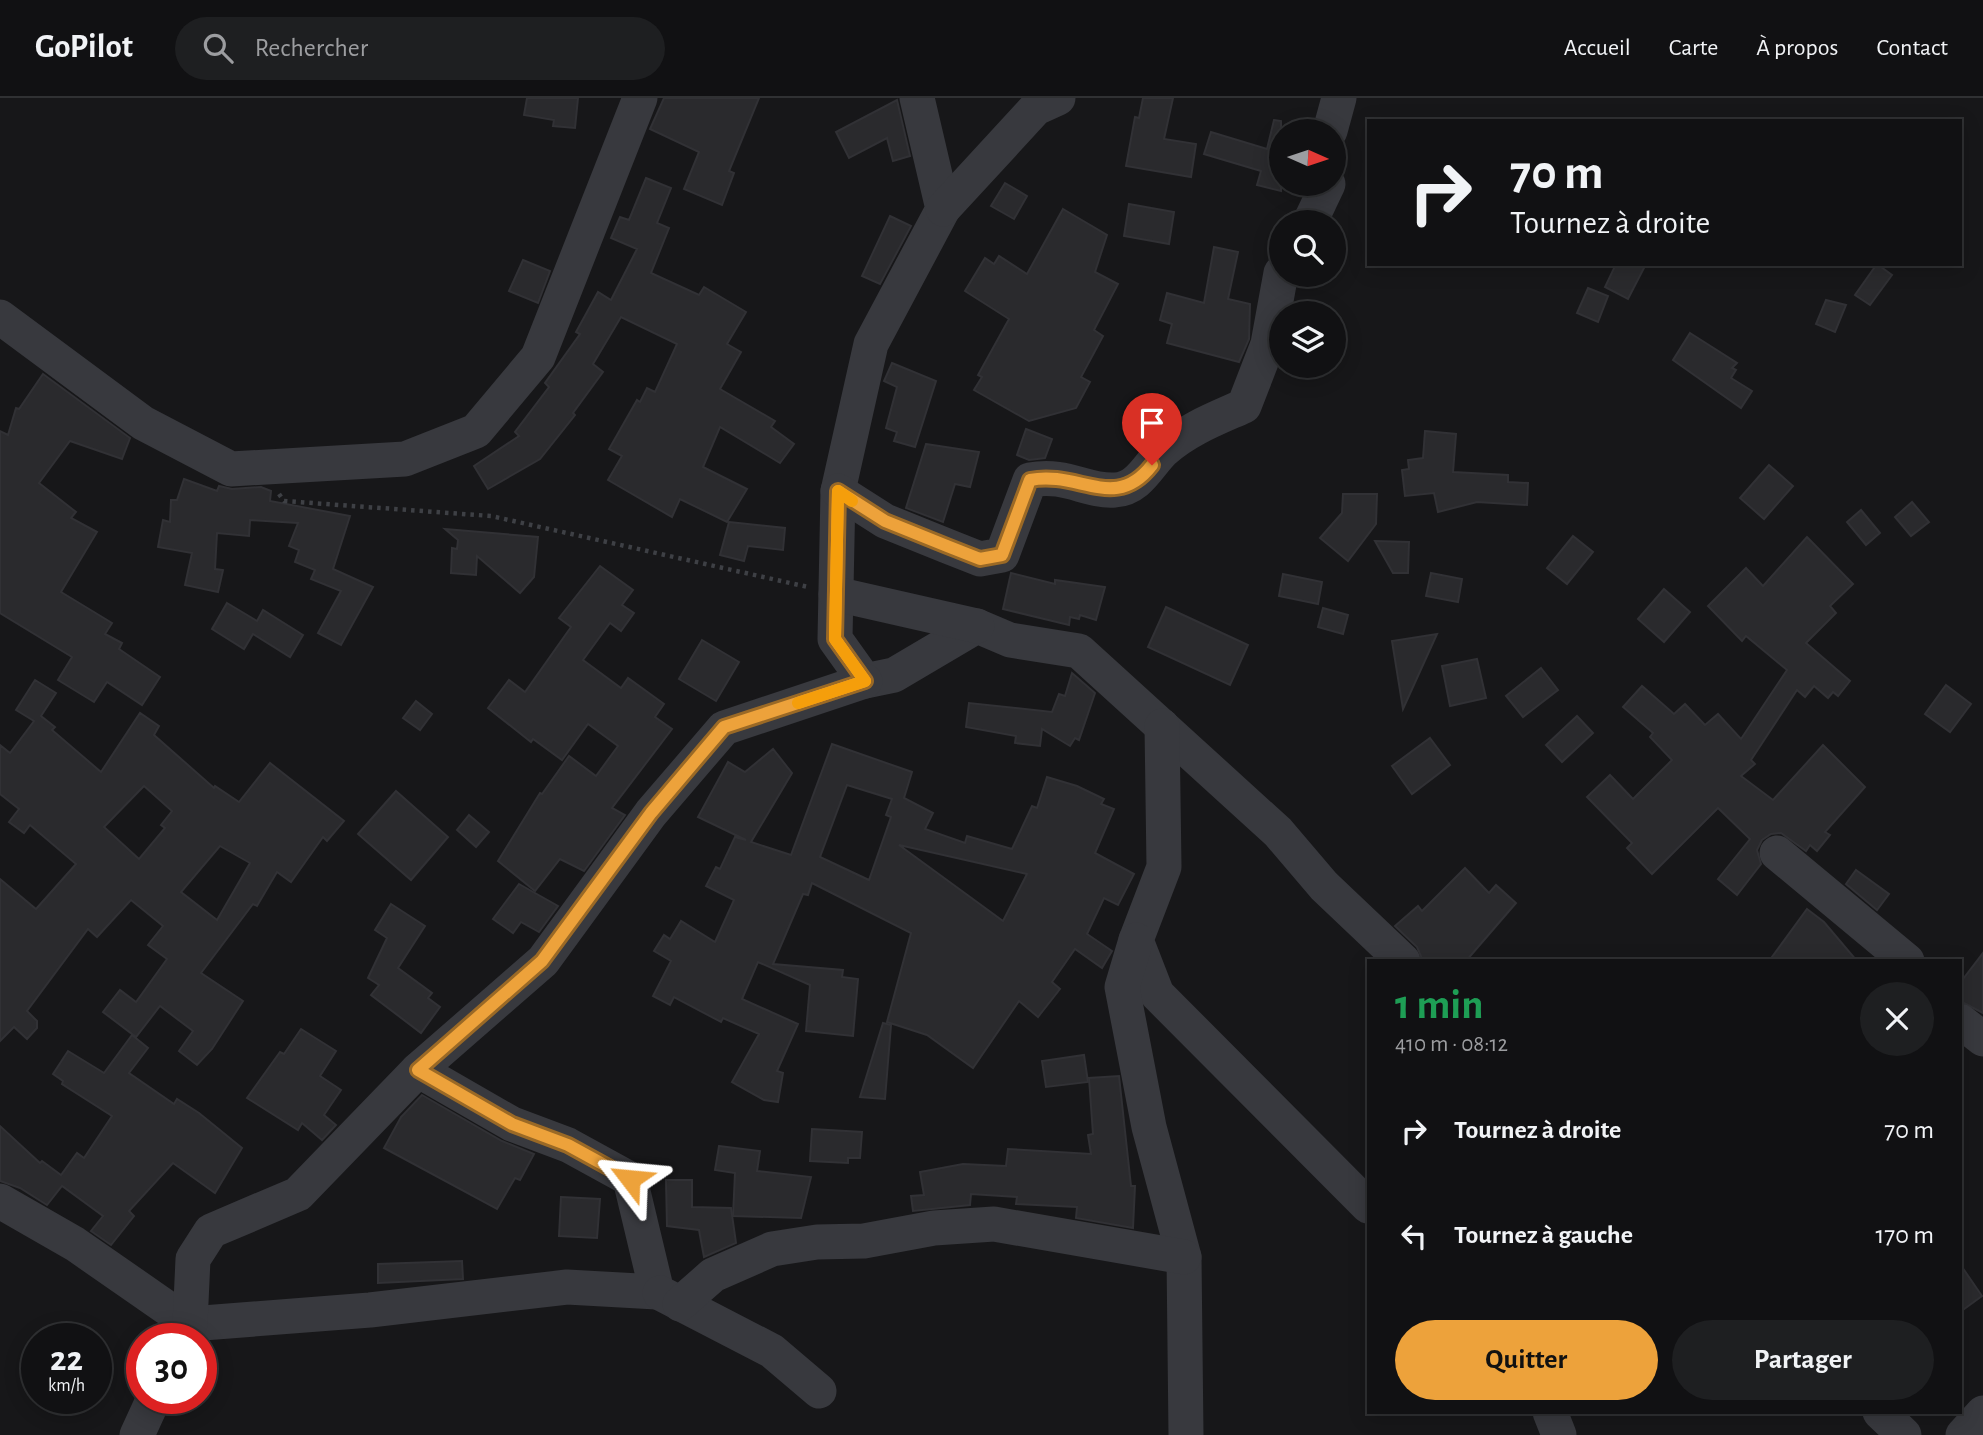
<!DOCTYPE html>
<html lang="fr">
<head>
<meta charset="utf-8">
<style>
	:root { --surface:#111113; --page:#1e1f21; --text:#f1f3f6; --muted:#9c9da0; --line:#303133; --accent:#eda23b }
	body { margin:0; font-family:"Alegreya Sans",sans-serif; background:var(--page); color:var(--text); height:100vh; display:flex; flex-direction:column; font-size:26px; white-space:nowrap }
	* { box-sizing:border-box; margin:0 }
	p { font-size:23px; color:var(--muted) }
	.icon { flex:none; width:38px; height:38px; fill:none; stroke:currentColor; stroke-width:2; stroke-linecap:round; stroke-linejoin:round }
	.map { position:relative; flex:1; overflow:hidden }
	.side { position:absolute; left:1367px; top:861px; width:595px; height:455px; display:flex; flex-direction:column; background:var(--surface); border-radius:0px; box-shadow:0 4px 18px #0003,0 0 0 2px var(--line) }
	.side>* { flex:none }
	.banner { position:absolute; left:1367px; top:21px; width:595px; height:147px; border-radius:0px; box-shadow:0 4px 18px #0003,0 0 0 2px var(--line); background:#111113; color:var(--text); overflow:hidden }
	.needle { width:46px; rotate:93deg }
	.tools { position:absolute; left:1269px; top:21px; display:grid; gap:14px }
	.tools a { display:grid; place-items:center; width:77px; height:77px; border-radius:50%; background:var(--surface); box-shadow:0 4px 18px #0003,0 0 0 2px var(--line); font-size:35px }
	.speed { position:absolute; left:21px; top:1225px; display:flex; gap:14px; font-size:35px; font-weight:700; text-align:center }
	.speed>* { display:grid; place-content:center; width:91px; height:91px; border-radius:50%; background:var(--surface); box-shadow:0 4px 18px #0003,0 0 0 2px var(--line); line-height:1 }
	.speed small { font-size:18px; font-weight:400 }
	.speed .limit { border:10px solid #d22; background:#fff; color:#111 }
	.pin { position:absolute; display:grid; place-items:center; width:60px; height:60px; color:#fff; margin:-72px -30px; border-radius:50% 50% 50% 0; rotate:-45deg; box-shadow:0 0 7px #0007 }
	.pin .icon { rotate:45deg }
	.me { position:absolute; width:77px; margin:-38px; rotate:299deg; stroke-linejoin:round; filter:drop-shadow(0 0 5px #0008) }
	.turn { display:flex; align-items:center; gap:24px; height:147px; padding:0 28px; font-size:32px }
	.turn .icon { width:91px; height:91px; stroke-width:2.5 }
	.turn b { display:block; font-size:49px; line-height:60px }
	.round { display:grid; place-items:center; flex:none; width:74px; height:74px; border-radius:37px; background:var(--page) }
	.head { display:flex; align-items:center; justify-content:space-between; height:119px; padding:0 28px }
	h1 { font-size:42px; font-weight:700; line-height:52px; color:#1e9e55 }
	.cta { display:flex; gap:14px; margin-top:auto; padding:14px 28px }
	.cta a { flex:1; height:80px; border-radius:42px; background:var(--accent); color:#111; font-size:28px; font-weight:700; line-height:80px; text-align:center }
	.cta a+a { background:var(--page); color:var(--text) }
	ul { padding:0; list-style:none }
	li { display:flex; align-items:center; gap:21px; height:105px; padding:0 28px }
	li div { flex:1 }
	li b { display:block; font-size:26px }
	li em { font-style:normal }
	header { display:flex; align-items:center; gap:42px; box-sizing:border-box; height:98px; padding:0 35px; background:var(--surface); border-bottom:2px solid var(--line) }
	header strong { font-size:33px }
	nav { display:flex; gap:38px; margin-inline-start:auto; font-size:24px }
	.search { width:490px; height:63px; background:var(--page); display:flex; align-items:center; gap:18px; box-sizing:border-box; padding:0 24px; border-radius:38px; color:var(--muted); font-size:26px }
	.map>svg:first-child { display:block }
</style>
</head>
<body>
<header>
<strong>GoPilot</strong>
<div class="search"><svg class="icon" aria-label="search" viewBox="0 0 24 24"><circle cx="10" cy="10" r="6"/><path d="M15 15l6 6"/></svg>Rechercher</div>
<nav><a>Accueil</a><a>Carte</a><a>À propos</a><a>Contact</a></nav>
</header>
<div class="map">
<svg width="1983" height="1337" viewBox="0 0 1983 1337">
	<rect width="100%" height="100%" fill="#171719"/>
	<g fill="#2a2a2d" stroke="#313135" stroke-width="2" fill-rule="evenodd">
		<polygon points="527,0 578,0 575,30 553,28 554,22 524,17"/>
		<polygon points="664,0 759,0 729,73 734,75 722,107 684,91 699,54 650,31"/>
		<polygon points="1143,0 1173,0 1164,41 1196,46 1191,79 1126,68 1135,19 1139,20"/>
		<polygon points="897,2 910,58 893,63 887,40 849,60 836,34"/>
		<polygon points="1274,22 1281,23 1281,93 1257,87 1261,73 1204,56 1211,34 1267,51"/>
		<polygon points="646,80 671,90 657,125 669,130 651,175 699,197 704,189 746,214 727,246 741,254 720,291 775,323 771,329 794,346 780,365 720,329 703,369 747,391 727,424 680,401 672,419 608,382 622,358 609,351 637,302 640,304 647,290 655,294 677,246 621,219 593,266 603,274 573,315 575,317 540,361 488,391 474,368 519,338 515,334 549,289 545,285 580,236 576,234 598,194 611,202 637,151 611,140 620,119 629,122"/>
		<polygon points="1005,85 1027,98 1014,121 991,108"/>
		<polygon points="1129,106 1174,114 1169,146 1124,138"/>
		<polygon points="1063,111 1107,137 1095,174 1118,186 1094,232 1103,238 1081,279 1090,284 1076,310 1029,323 974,292 982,279 978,277 1009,221 965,193 985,160 994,166 999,158 1027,176"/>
		<polygon points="890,118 911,128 880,186 862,178"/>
		<polygon points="1214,149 1238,154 1228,201 1250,206 1249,241 1239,264 1167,245 1172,226 1160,222 1167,195 1204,205"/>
		<polygon points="523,162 550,173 538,205 509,193"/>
		<polygon points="1616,166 1646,166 1628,201 1605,189"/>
		<polygon points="1877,166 1892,177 1870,207 1855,197"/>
		<polygon points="1588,190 1608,198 1598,224 1577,215"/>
		<polygon points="1826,202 1846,207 1835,234 1816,226"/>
		<polygon points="1690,235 1737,265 1732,270 1736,272 1731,280 1752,293 1741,310 1673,262"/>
		<polygon points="892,265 936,283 915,349 894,343 897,334 886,330 897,289 884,283"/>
		<polygon points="43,276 130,340 122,361 70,343 39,385 76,414 71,420 97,434 61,494 112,525 105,536 122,545 119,551 160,579 142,607 107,584 94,604 58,582 72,559 0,515 0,333 8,337 16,310 19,311"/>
		<polygon points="1026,331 1052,341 1045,360 1029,362 1017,357"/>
		<polygon points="1425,333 1456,336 1453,374 1508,377 1508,384 1528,385 1527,407 1477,404 1438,414 1434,395 1405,398 1402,372 1409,371 1408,362 1423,360"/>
		<polygon points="926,346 979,354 970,389 955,386 943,424 906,410"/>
		<polygon points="1769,367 1793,388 1764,421 1740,400"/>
		<polygon points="184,381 217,393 219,388 232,391 261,389 271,393 270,403 350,418 333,471 373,489 341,547 318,535 341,493 311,481 315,472 295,464 299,452 289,448 298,425 250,422 249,438 217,435 215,471 223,472 218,494 185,487 192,455 158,449 163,422 170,424 171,402 177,402"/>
		<polygon points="1343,396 1377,396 1376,426 1348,463 1320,440 1342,415"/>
		<polygon points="1912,404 1929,424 1911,438 1895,419"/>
		<polygon points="1861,412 1880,435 1866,447 1847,424"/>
		<polygon points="729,424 785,430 783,452 748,448 744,463 720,457"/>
		<polygon points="445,431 538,439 534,479 520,495 477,458 476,477 451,475 452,450 457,451 458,442"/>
		<polygon points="1573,438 1593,454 1567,486 1547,470"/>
		<polygon points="1807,439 1853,486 1830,508 1836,515 1806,545 1850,583 1838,598 1833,594 1828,600 1814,588 1805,599 1797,592 1751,662 1755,666 1741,678 1773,702 1823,647 1865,689 1825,734 1830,737 1817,753 1810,747 1806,753 1781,735 1771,736 1762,742 1757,752 1761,766 1737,797 1718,781 1750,741 1718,710 1652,776 1627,750 1632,745 1587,699 1610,677 1633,701 1672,662 1650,639 1653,635 1623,609 1642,588 1674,616 1685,606 1705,627 1718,616 1741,641 1787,572 1746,538 1742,543 1708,508 1746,470 1763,488"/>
		<polygon points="1375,443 1409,444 1408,475 1393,475"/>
		<polygon points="600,468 633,492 622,507 634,515 621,533 610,525 583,562 621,590 628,580 664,606 655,619 672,631 612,710 625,717 584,773 560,761 535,793 498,763 540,695 542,696 569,658 596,678 618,648 588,626 562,662 533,641 531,644 488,610 509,582 525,594 571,529 559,520"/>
		<polygon points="1011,475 1055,486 1055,482 1105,489 1096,522 1080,517 1079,521 1070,519 1069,527 1003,511"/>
		<polygon points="1431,475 1462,481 1458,504 1426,498"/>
		<polygon points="1283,476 1322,484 1318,506 1279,498"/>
		<polygon points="1664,491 1690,514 1664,544 1638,521"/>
		<polygon points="227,505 257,523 263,512 303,537 290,559 253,536 244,551 212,531"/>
		<polygon points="1166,509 1248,547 1230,587 1148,549"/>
		<polygon points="1323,510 1348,517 1343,536 1318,529"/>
		<polygon points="1437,536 1403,611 1392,543"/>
		<polygon points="702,542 739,564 716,603 679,581"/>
		<polygon points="1477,561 1486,600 1450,608 1442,568"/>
		<polygon points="1541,570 1558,592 1523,619 1506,598"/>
		<polygon points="1072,575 1095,595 1079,642 1075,640 1070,648 1042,631 1040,648 1015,645 1016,638 966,629 969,605 1052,614 1059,596 1065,598"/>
		<path d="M35,582L56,595L41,618L55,629L52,632L101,674L140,615L159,628L154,637L214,690L215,688L239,704L270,665L344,723L327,743L323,739L291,784L277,774L257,808L253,806L201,875L243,903L212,951L197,967L179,953L193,933L160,908L136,939L103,914L120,892L136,904L167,861L148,847L163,828L131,802L97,839L88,831L27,913L37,923V930L27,941L14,929L0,943V781L36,811L76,766L30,727L24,735L9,724L19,711L0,696V647L10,655L34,623L16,612ZM144,688L172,713L161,727L165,730L139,761L104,729ZM220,748L250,765L217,822L181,794Z"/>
		<polygon points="1946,587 1971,606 1950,634 1925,616"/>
		<polygon points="416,603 432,616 420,632 403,620"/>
		<polygon points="1577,618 1593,635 1562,664 1546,647"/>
		<polygon points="1430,640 1450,667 1412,696 1392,668"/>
		<path d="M832,646L912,674L904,700L933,715L925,731L965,745L967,738L1012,751L1032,708L1037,710L1047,679L1077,688L1104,701L1101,706L1114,711L1095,755L1134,776L1118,807L1104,800L1087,836L1112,853L1102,870L1075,851L1052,884L1060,891L1038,919L1019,903L973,970L927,937L887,924L911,835L812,785L808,797L803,796L773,866L843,872L842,879L858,881L853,938L806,933L810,887L758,864L742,901L798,926L777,973L783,975L778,1004L764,1002L732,984L759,936L723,920L721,924L674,899L670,907L653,898L671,863L654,853L664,837L670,841L681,823L715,844L734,802L706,788L716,769L720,771L735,739L746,742L698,719L728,664L745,674L773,651L792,675L751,744L791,757ZM847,687L892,701L886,717L891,719L869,782L820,759ZM899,747L961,761L1027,776L1003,823Z"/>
		<polygon points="396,693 448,739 411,782 358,736"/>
		<polygon points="469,717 489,734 476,749 457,732"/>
		<polygon points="1465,770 1489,795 1496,787 1516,805 1466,863 1423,863 1417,849 1395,828 1418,808 1422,813"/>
		<polygon points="1856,772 1889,796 1877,812 1846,786"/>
		<polygon points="519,786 558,808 539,834 521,824 513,835 493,821"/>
		<polygon points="391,806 425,828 398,870 432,895 428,900 440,909 421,935 371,897 379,887 368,880 387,840 375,832"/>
		<polygon points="1807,811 1824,824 1857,863 1769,863"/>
		<polygon points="1983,855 1983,915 1960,903 1960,885"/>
		<polygon points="883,925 891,927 885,1001 860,999"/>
		<polygon points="301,931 336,953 320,978 341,992 324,1017 336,1027 322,1042 302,1025 298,1032 247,1000 280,954 284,956"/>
		<polygon points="132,937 148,950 129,975 174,1006 177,1001 199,1015 242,1050 215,1095 173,1065 129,1113 134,1118 111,1147 91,1133 103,1118 62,1088 47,1107 20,1090 0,1083 0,1028 40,1065 42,1063 61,1077 77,1055 84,1060 112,1018 62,986 63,983 53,976 68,953 104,975"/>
		<polygon points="1084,957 1088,984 1046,989 1042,963"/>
		<polygon points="1119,978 1131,1088 1135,1088 1133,1130 1076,1120 1077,1109 1016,1106 1017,1099 971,1096 970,1107 913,1113 911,1098 924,1097 920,1074 963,1066 1006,1068 1008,1051 1091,1056 1088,1037 1093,1036 1089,980"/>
		<polygon points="422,997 502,1043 534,1056 520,1082 515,1080 497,1111 384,1050 401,1019"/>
		<polygon points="812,1031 862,1034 860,1060 848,1060 848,1065 810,1063"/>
		<polygon points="719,1048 760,1053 757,1073 811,1079 801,1120 733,1118 735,1075 715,1072"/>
		<polygon points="666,1082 692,1082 692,1109 731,1110 736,1145 704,1159 699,1132 667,1128"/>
		<polygon points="561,1099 600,1101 597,1140 559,1138"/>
		<polygon points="462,1163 463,1181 378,1185 378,1166"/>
		<polygon points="1960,1166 1982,1198 1960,1214"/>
	</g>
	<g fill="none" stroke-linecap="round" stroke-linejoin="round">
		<polyline stroke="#3e4045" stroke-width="4.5" stroke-dasharray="3.5 5" stroke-linecap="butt" points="279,396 284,403 491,418 808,489"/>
		<g stroke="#38393e" stroke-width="35">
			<polyline points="917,0 943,111 871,246 838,393 835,541 865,583 894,577 977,528 1010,542 1079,553 1278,734 1324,788 1403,863"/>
			<polyline points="1330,33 1339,0"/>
			<polyline points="943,111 1036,10 1058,0"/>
			<polyline points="1310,124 1328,86"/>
			<polyline points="0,219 143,325 231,371 405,361 476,333 538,259 640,0"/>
			<path d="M838,393L885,423L947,448L980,461L1002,457L1030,382C1067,375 1086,394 1115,392C1139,391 1149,366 1164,352C1188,331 1215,321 1244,308L1268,246L1281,175"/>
			<polyline points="836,496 977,528"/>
			<polyline points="1162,628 1164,769 1136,842 1157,896 1368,1108"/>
			<polyline points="1777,755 1907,863"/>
			<polyline points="1136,842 1122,889 1149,1029 1184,1159 1186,1337"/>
			<polyline points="1960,923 1983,941"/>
			<polyline points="0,1103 75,1146 190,1226 370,1212 567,1189 657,1194 630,1081 568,1047 512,1026 418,972"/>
			<polyline points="660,1195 772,1253 819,1293"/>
			<polyline points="680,1206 713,1177 772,1151 817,1144 864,1143 934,1130 994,1126 1184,1159"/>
			<polyline points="183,1241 190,1226 193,1161 211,1133 298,1096 418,972 543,863 651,715 724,630 865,583"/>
			<polyline points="1550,1314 1559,1337"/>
			<polyline points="1880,1314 1904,1337"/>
			<polyline points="137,1337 154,1300"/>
			<polyline points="1963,1337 1983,1315"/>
		</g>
	</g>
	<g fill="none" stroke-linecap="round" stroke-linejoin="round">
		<g stroke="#9a6926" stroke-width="18">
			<path id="route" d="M630,1081L568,1047L512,1026L418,972L542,863L651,715L724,629L865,583L835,541L838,393L885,423L947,448L980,461L1002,457L1030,382C1079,372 1115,415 1152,367"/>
		</g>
		<use href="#route" stroke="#eda23b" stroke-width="12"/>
		<polyline stroke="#f59e0b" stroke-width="12" points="798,605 865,583 835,541 838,393 852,403"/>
	</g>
</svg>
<div class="tools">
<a><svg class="needle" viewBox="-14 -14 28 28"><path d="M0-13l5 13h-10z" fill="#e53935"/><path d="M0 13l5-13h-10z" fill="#9c9da0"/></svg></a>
<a><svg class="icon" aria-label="search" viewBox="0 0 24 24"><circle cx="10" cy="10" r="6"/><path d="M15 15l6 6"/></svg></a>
<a><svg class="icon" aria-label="layers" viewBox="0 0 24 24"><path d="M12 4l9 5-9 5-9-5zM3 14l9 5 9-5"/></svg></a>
</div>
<div class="speed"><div>22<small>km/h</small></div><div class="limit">30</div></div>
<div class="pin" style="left:1152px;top:367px;background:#d93025"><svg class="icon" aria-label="arrive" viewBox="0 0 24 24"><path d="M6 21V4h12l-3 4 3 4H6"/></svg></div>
<svg class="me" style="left:630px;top:1081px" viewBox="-20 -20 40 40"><path d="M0-17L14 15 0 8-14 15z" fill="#eda23b" stroke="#fff" stroke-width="4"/></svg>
<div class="banner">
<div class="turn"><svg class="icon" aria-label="right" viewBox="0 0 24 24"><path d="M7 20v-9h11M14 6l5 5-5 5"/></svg><div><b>70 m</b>Tournez à droite</div></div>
</div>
<section class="side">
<div class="head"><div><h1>1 min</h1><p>410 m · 08:12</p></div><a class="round"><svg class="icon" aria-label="close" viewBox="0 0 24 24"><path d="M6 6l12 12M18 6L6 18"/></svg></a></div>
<ul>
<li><svg class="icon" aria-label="right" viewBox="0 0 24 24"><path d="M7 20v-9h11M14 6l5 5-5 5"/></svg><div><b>Tournez à droite</b></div><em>70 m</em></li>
<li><svg class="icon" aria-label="left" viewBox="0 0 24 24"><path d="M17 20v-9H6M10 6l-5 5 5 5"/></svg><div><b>Tournez à gauche</b></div><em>170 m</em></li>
</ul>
<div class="cta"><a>Quitter</a><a>Partager</a></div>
</section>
</div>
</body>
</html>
